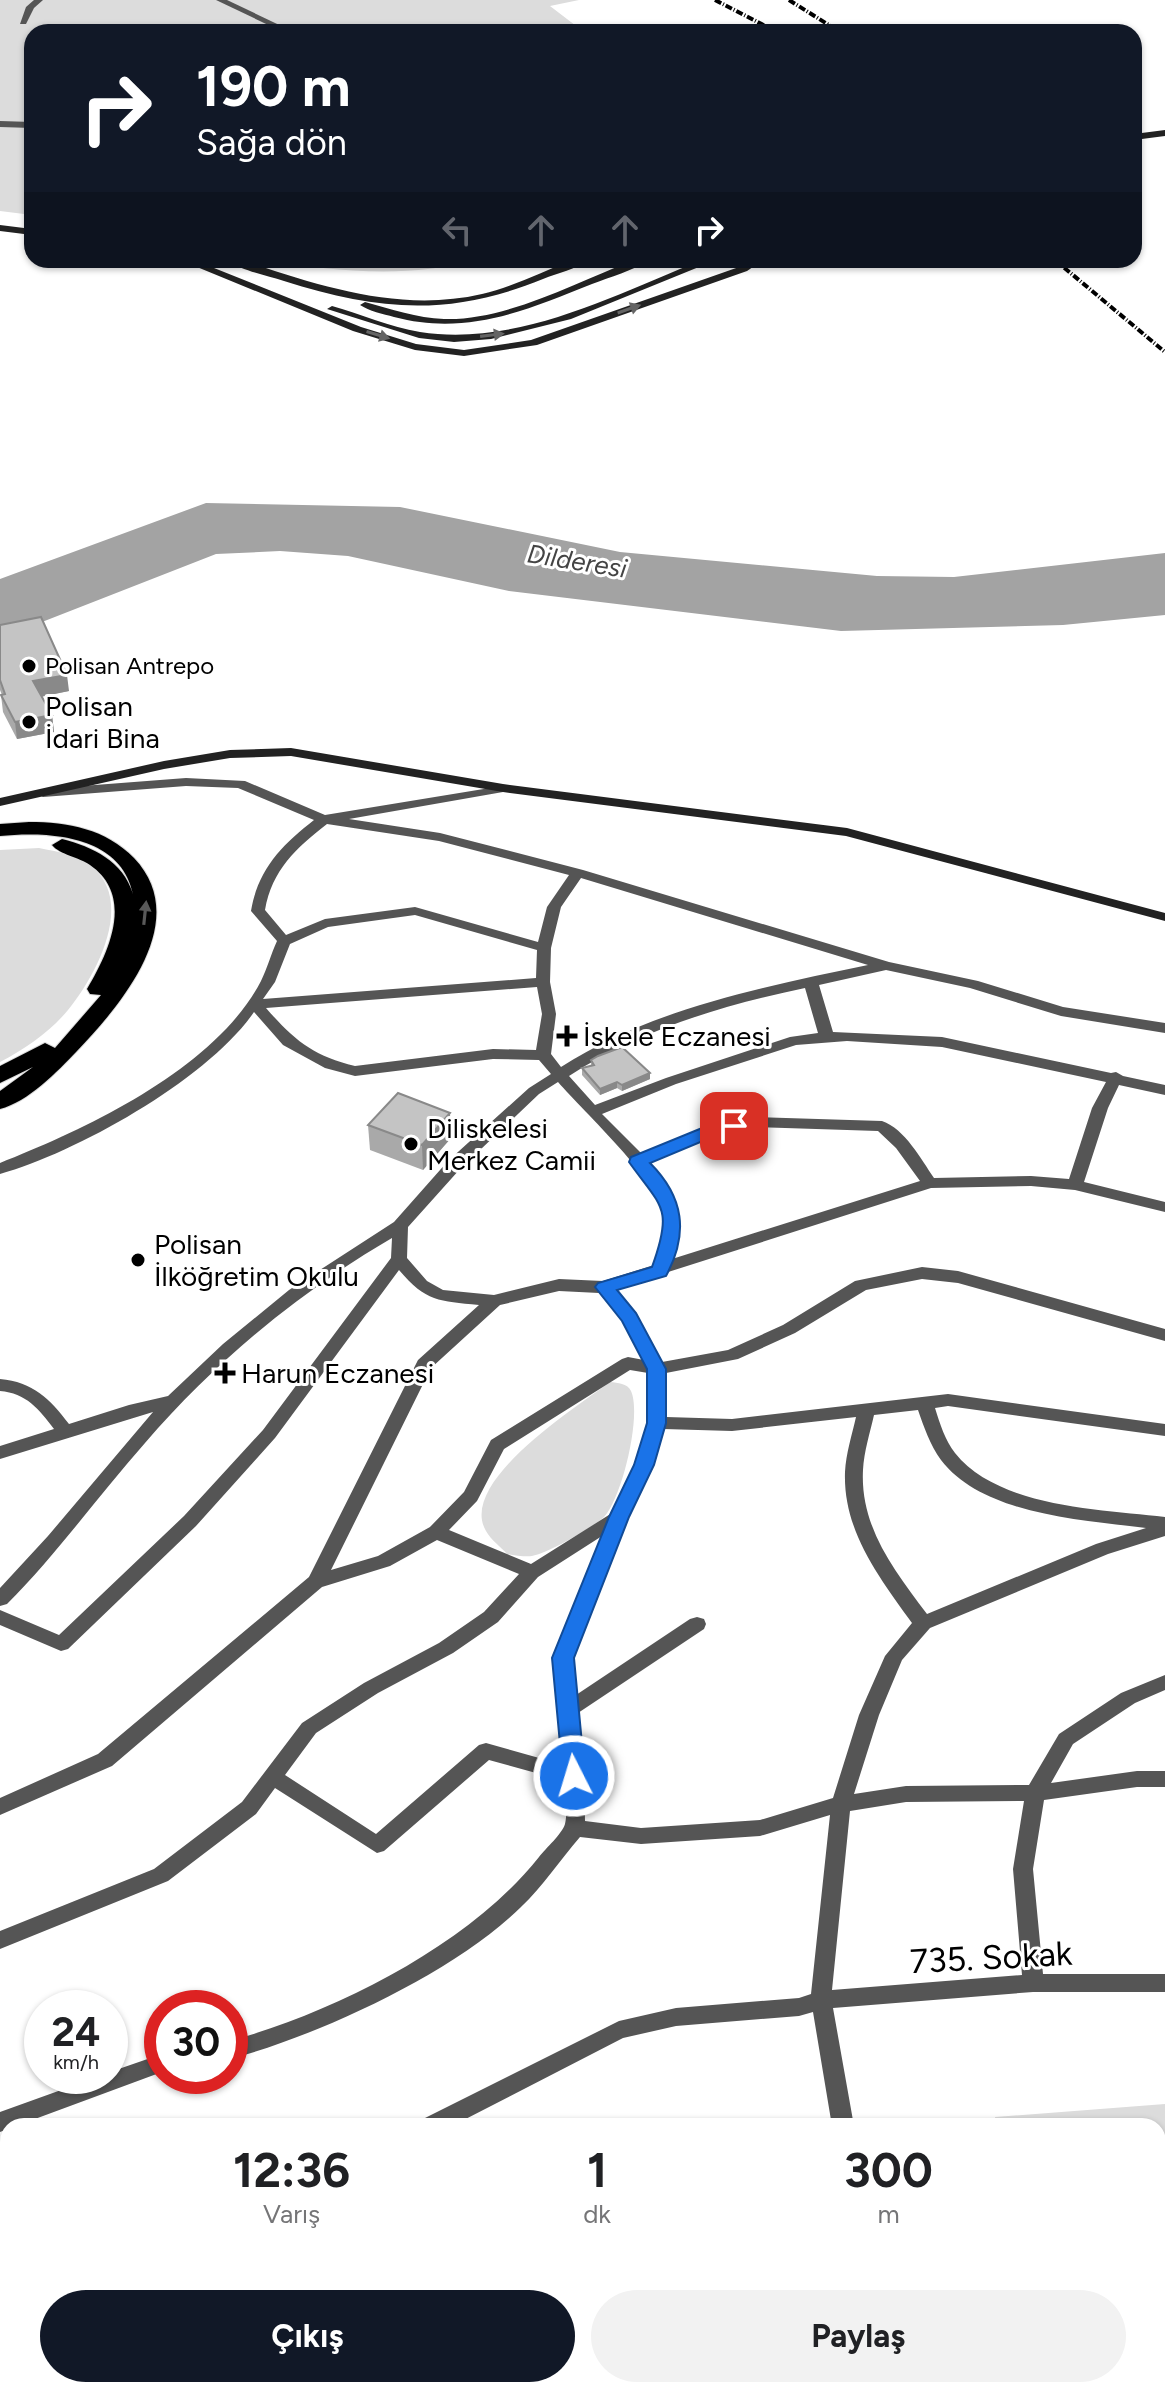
<!DOCTYPE html>
<html lang="tr">
<head>
<meta charset="utf-8">
<style>
	:root { --surface:#fff; --page:#f2f2f2; --text:#202124; --muted:#757577; --accent:#111827 }
	body { margin:0; font-family:Figtree,sans-serif; background:var(--page); color:var(--text); height:100vh; display:flex; flex-direction:column; font-size:30px; white-space:nowrap }
	* { box-sizing:border-box; margin:0 }
	p { font-size:26px; color:var(--muted) }
	.icon { flex:none; width:44px; height:44px; fill:none; stroke:currentColor; stroke-width:2; stroke-linecap:round; stroke-linejoin:round }
	.map { position:relative; flex:1; overflow:hidden }
	.panel { position:absolute; left:0px; top:2118px; width:1166px; height:280px; display:flex; flex-direction:column; background:var(--surface); border-radius:24px 24px 0 0; box-shadow:0 2px 6px #0004 }
	.panel>* { flex:none }
	.top-card { position:absolute; left:24px; top:24px; width:1118px; height:244px; border-radius:24px; box-shadow:0 2px 6px #0004; background:#111827; color:#fff; overflow:hidden }
	.speed { position:absolute; left:24px; top:1990px; display:flex; gap:16px; font-size:40px; font-weight:700; text-align:center }
	.speed>* { display:grid; place-content:center; width:104px; height:104px; border-radius:50%; background:var(--surface); box-shadow:0 2px 6px #0004; line-height:1 }
	.speed small { font-size:20px; font-weight:400 }
	.speed .limit { border:12px solid #d22; background:#fff; color:#111 }
	.pin { position:absolute; display:grid; place-items:center; width:68px; height:68px; color:#fff; margin:-34px; border-radius:16px; box-shadow:0 4px 12px #0006 }
	.me { position:absolute; width:88px; margin:-44px; rotate:355deg; stroke-linejoin:round; filter:drop-shadow(0 0 6px #0008) }
	.turn { display:flex; align-items:center; gap:28px; height:168px; padding:0 40px; font-size:36px }
	.turn .icon { width:104px; height:104px; stroke-width:2.5 }
	.turn b { display:block; font-size:56px; line-height:68px }
	.lanes { display:flex; align-items:center; height:76px; padding:0 40px; background:#0003; justify-content:center; gap:40px; direction:ltr }
	.lanes .off { opacity:.35 }
	.eta { display:flex; justify-content:space-evenly; align-items:center; height:136px; text-align:center }
	.eta b { font-size:48px; font-weight:700; line-height:56px }
	.button { display:flex; gap:16px; margin-top:auto; padding:16px 40px }
	.button a { flex:1; height:92px; border-radius:48px; background:var(--accent); color:#fff; font-size:32px; font-weight:700; line-height:92px; text-align:center }
	.button a+a { background:var(--page); color:var(--text) }
	.map>svg:first-child { display:block }
</style>
</head>
<body>
<div class="map">
<svg width="1165" height="2398" viewBox="0 0 1165 2398">
	<rect width="100%" height="100%" fill="#fff"/>
	<g fill="#dcdcdc">
		<polygon points="0,0 579,0 550,6 584,32 32,32 32,215 0,211"/>
		<path d="M263,260H476C406,279 334,271 263,260Z"/>
		<path d="M39,848C58,852 76,854 91,866C136,901 96,976 68,1010C50,1032 25,1049 0,1062V850Z"/>
		<path d="M610,1382C618,1383 627,1383 631,1391C642,1415 622,1498 604,1517C592,1528 548,1553 532,1556C525,1557 515,1555 507,1554C501,1547 491,1540 486,1531C457,1482 578,1406 610,1382Z"/>
		<polygon points="1165,2104 1165,2340 1158,2341 1158,2126 997,2126 995,2117"/>
	</g>
	<polygon fill="#a3a3a3" points="206,503 400,507 620,552 877,576 954,577 1165,553 1165,615 1063,625 841,631 509,591 348,556 280,551 216,554 42,622 0,631 0,579"/>
	<g fill="none" stroke-linecap="round" stroke-linejoin="round">
		<g stroke="#dbdbdb" stroke-width="2">
			<path id="highway" d="M29,822C68,822 106,829 134,858C193,920 122,1004 77,1051C57,1072 28,1102 0,1109V1091L33,1067L0,1083V1066L45,1043L55,1048L101,995L90,994L87,989C109,952 135,896 90,865C79,857 60,855 52,845L62,839C93,847 123,861 133,894C121,835 49,831 0,836V824Z"/>
		</g>
		<g fill="#555" fill-rule="evenodd">
			<polygon points="34,0 43,0 34,8 26,24 20,24 26,7"/>
			<polygon points="216,0 227,0 294,32 283,32"/>
			<polygon points="0,121 32,122 32,128 0,127"/>
			<path d="M186,778L245,781L325,815L508,785L510,788L503,792L349,819L440,833L583,870L889,962L978,981L1063,1007L1165,1023V1033L1061,1016L970,988L886,970L819,985L833,1032L942,1037L1111,1073L1116,1072L1123,1076L1165,1085V1095L1119,1085L1108,1108L1084,1182L1165,1202V1212L1075,1190L1031,1186L931,1188L615,1289L635,1313L662,1362L728,1350L783,1325L855,1281L922,1267L958,1271L1165,1329V1341L958,1283L922,1279L866,1290L795,1333L738,1359L666,1373V1417L732,1419L948,1394L1165,1424V1436L948,1406L935,1408C940,1424 945,1440 955,1453C999,1508 1101,1509 1165,1517V1536L1108,1554L930,1628L902,1660L879,1715L854,1794L906,1786L1029,1785L1059,1734L1121,1693L1165,1675V1690L1135,1703L1073,1744L1051,1783L1137,1771H1165V1787H1137L1044,1800L1033,1869L1043,1974H1165V1992H1033L833,2008L854,2126H832L813,2012L799,2016L676,2026L623,2038L452,2126H420L423,2119L619,2021L676,2008L799,1998L811,1994L830,1815L760,1836L641,1844L580,1837C560,1860 543,1886 521,1907C454,1973 320,2035 230,2059V2041C337,2011 469,1945 539,1857C546,1848 562,1834 565,1824C568,1811 565,1794 565,1781L489,1760L384,1851L377,1853L275,1788L256,1814L168,1881L0,1949V1931L154,1869L242,1802L302,1723L364,1683L439,1643L484,1612L519,1574L437,1540L390,1566L322,1587L112,1766L0,1815V1798L98,1754L309,1577L418,1360L479,1305C439,1301 426,1302 399,1270L275,1438L196,1526L68,1649L61,1651L0,1625V1610L59,1635L184,1516L263,1430L391,1258L392,1238C299,1292 215,1362 145,1443C98,1496 57,1554 7,1604L0,1606V1588L48,1536L153,1412L0,1459V1446L54,1429C39,1409 26,1393 0,1391V1379C33,1382 50,1399 69,1424L129,1405L168,1396L223,1344L289,1290L394,1222L448,1161L529,1088L551,1074L539,1060L493,1059L355,1076L325,1068L283,1045L254,1012C208,1079 78,1152 0,1174V1163C88,1128 215,1069 261,981C267,969 271,954 277,941L251,911C258,869 282,845 314,820L238,788L186,786L43,797L36,793L43,789ZM327,824L439,841L569,875L547,907L538,942L415,907L325,919L286,935L265,910C272,870 296,848 327,824ZM581,878L868,965C763,987 653,1008 561,1067L551,1054L556,1014L550,982L551,948L561,907ZM415,915L537,950L536,978L263,999L275,982L290,944L328,927ZM537,987L542,1014L536,1050L493,1049L355,1066C313,1056 294,1040 266,1008ZM805,988L818,1033L790,1037L666,1078L595,1105L569,1076C640,1030 723,1005 805,988ZM847,1041L942,1047L1106,1082L1092,1108L1069,1179L1031,1176L934,1178C921,1159 905,1129 882,1121L756,1117L707,1126L642,1154L602,1114L676,1084L796,1045ZM558,1082C584,1112 661,1183 665,1217C667,1233 659,1250 654,1265L603,1281L559,1279L494,1295L443,1290L427,1281L407,1258L408,1227L460,1169L539,1094ZM756,1127L878,1131L896,1148L920,1181L672,1259C687,1216 679,1197 650,1163L717,1134ZM559,1291L599,1293L622,1320L644,1360L628,1357L622,1359L491,1440L464,1492L430,1527L378,1556L331,1570L431,1368L500,1305ZM630,1370L648,1373V1423L635,1465L612,1513L531,1564L449,1530L477,1501L504,1449ZM918,1410C924,1427 930,1445 941,1460C983,1515 1083,1520 1146,1528L1096,1544L927,1614C894,1570 860,1527 863,1470C864,1451 870,1433 874,1415ZM856,1417C852,1435 846,1453 845,1472C843,1531 879,1577 912,1623L885,1656L859,1715L833,1798L760,1820L641,1828L585,1821L584,1764L578,1713L704,1629L706,1624L704,1619L697,1617L690,1619L576,1695L572,1658L628,1517L653,1465L664,1429L732,1431ZM602,1536L554,1658L564,1765L486,1743L479,1745L376,1834L285,1775L316,1733L378,1693L453,1653L498,1622L538,1577ZM1024,1801L1013,1869L1022,1975L832,1990L850,1811L906,1802Z"/>
			<polygon points="162,2054 162,2072 16,2126 8,2126 8,2129 0,2132 0,2112 100,2076 110,2076 110,2072"/>
			<polygon points="8,2265 8,2287 0,2291 0,2269"/>
			<polygon points="103,2390 130,2390 126,2398 99,2398"/>
			<polygon points="320,2390 344,2390 340,2398 316,2398"/>
			<polygon points="665,2390 700,2390 696,2398 661,2398"/>
			<polygon points="870,2390 894,2390 896,2398 872,2398"/>
		</g>
		<g fill="#222" fill-rule="evenodd">
			<polygon points="1165,130 1165,136 1134,140 1134,134"/>
			<polygon points="0,225 32,229 32,235 0,231"/>
			<polygon points="180,260 194,260 361,327 416,344 464,350 531,340 739,267 751,260 763,260 747,271 537,345 464,356 415,350 353,331"/>
			<path d="M227,260H242C319,286 400,313 482,294C513,287 543,271 573,260H588C576,269 558,273 543,279C450,317 378,311 284,281C266,275 242,271 227,260Z"/>
			<path d="M634,260H648C633,271 610,277 592,284C525,311 466,336 394,317C383,314 369,311 360,305L365,302C391,309 417,318 444,319C506,321 577,282 634,260Z"/>
			<path d="M702,260H716L571,319L491,339L454,342L419,338L327,309L332,306C361,314 390,327 420,332C518,347 614,295 702,260Z"/>
			<polygon points="291,748 503,784 847,828 1165,913 1165,921 846,836 503,792 291,756 230,758 164,769 0,806 0,798 164,761 230,750"/>
		</g>
		<use href="#highway" fill="#000" fill-rule="evenodd"/>
		<g stroke="#000" stroke-width="4" stroke-dasharray="7 2 1 2" stroke-linecap="butt">
			<polyline points="715,0 777,32"/>
			<polyline points="789,0 840,32"/>
			<polyline points="1055,260 1165,352"/>
		</g>
	</g>
	<g fill="#a9a9a9">
		<polygon points="0,625 69,691 42,696 52,715 54,732 17,739 3,712 1,695 2,695 0,690"/>
		<polygon points="591,1060 650,1079 622,1091 617,1088 600,1095 582,1075 582,1068 591,1066"/>
		<polygon points="368,1125 451,1138 423,1170 370,1150"/>
	</g>
	<g fill="#898989">
		<polygon points="67,675 69,691 36,698 33,681"/>
		<polygon points="52,715 54,732 17,739 15,722"/>
		<polygon points="650,1073 650,1079 622,1091 622,1085"/>
		<polygon points="617,1082 617,1088 600,1095 600,1089"/>
		<polygon points="450,1113 451,1138 423,1170 422,1145"/>
	</g>
	<g fill="#c4c4c4" stroke="#898989" stroke-width="2">
		<polygon points="41,617 67,675 33,681 52,715 15,722 1,695 5,694 0,680 0,625"/>
		<polygon points="622,1047 650,1073 622,1085 617,1082 600,1089 582,1068 594,1065 591,1060 598,1056"/>
		<polygon points="398,1093 450,1113 422,1145 368,1125"/>
	</g>
	<defs><path id="oneway-solid" d="M-6-.8H1V-3.2L6.5 0L1 3.2V.8H-6Z" transform="scale(2)"/></defs>
	<g fill="#646464">
		<use href="#oneway-solid" transform="translate(629 309) rotate(-19)"/>
		<use href="#oneway-solid" transform="translate(378 335) rotate(17)"/>
		<use href="#oneway-solid" transform="translate(492 335) rotate(-7)"/>
	</g>
	<use fill="#595959" href="#oneway-solid" transform="translate(145 913) rotate(-84)"/>
	<path fill="#1a73e8" stroke="#114b97" stroke-width="2" d="M734,1120L741,1122V1130L717,1135L650,1163C684,1197 689,1233 666,1276L617,1290L636,1313L666,1369V1423L654,1465L629,1517L574,1658L585,1776L582,1783H566L563,1776L552,1658L609,1517L634,1465L647,1423V1369L622,1321L595,1287L598,1283L652,1267C674,1207 661,1207 629,1162L631,1157L707,1126Z"/>
	<g fill="#000" stroke="#fff" stroke-width="3">
		<circle cx="29" cy="666" r="8"/>
		<circle cx="29" cy="722" r="8"/>
		<path d="M563 1024h8v8h8v8h-8v8h-8v-8h-8v-8h8z"/>
		<circle cx="411" cy="1144" r="8"/>
		<circle cx="138" cy="1260" r="8"/>
		<path d="M221 1361h8v8h8v8h-8v8h-8v-8h-8v-8h8z"/>
	</g>
	<g text-anchor="middle" stroke-width="6" stroke-linejoin="round" paint-order="stroke">
		<g font-size="24" fill="#000" stroke="#fff" text-anchor="start">
			<text x="45" y="674">Polisan Antrepo</text>
		</g>
		<g font-size="26" font-style="italic" fill="#444" stroke="#fff">
			<text transform="translate(577 561) rotate(9)" y="9">Dilderesi</text>
		</g>
		<g font-size="28" fill="#000" stroke="#fff" text-anchor="start">
			<text x="45" y="716">Polisan<tspan x="45" dy="32">İdari Bina</tspan></text>
			<text x="583" y="1046">İskele Eczanesi</text>
			<text x="427" y="1138">Diliskelesi<tspan x="427" dy="32">Merkez Camii</tspan></text>
			<text x="154" y="1254">Polisan<tspan x="154" dy="32">İlköğretim Okulu</tspan></text>
			<text x="241" y="1383">Harun Eczanesi</text>
		</g>
		<g font-size="34" fill="#000" stroke="#fff">
			<text transform="translate(991 1957) rotate(-3)" y="12">735. Sokak</text>
		</g>
	</g>
</svg>
<div class="speed"><div>24<small>km/h</small></div><div class="limit">30</div></div>
<div class="pin" style="left:734px;top:1126px;background:#d93025"><svg class="icon" aria-label="arrive" viewBox="0 0 24 24"><path d="M6 21V4h12l-3 4 3 4H6"/></svg></div>
<svg class="me" style="left:574px;top:1776px" viewBox="-20 -20 40 40"><circle r="17" fill="#1a73e8" stroke="#fff" stroke-width="3"/><path d="M0-11L8 9 0 5-8 9z" fill="#fff"/></svg>
<div class="top-card">
<div class="turn"><svg class="icon" aria-label="right" viewBox="0 0 24 24"><path d="M7 20v-9h11M14 6l5 5-5 5"/></svg><div><b>190 m</b>Sağa dön</div></div>
<div class="lanes"><svg class="icon off" aria-label="left" viewBox="0 0 24 24"><path d="M17 20v-9H6M10 6l-5 5 5 5"/></svg><svg class="icon off" aria-label="ahead" viewBox="0 0 24 24"><path d="M12 20V5M6 11l6-6 6 6"/></svg><svg class="icon off" aria-label="ahead" viewBox="0 0 24 24"><path d="M12 20V5M6 11l6-6 6 6"/></svg><svg class="icon" aria-label="right" viewBox="0 0 24 24"><path d="M7 20v-9h11M14 6l5 5-5 5"/></svg></div>
</div>
<section class="panel">
<div class="eta">
<div><b>12:36</b><p>Varış</p></div>
<div><b>1</b><p>dk</p></div>
<div><b>300</b><p>m</p></div>
</div>
<div class="button"><a>Çıkış</a><a>Paylaş</a></div>
</section>
</div>
</body>
</html>
